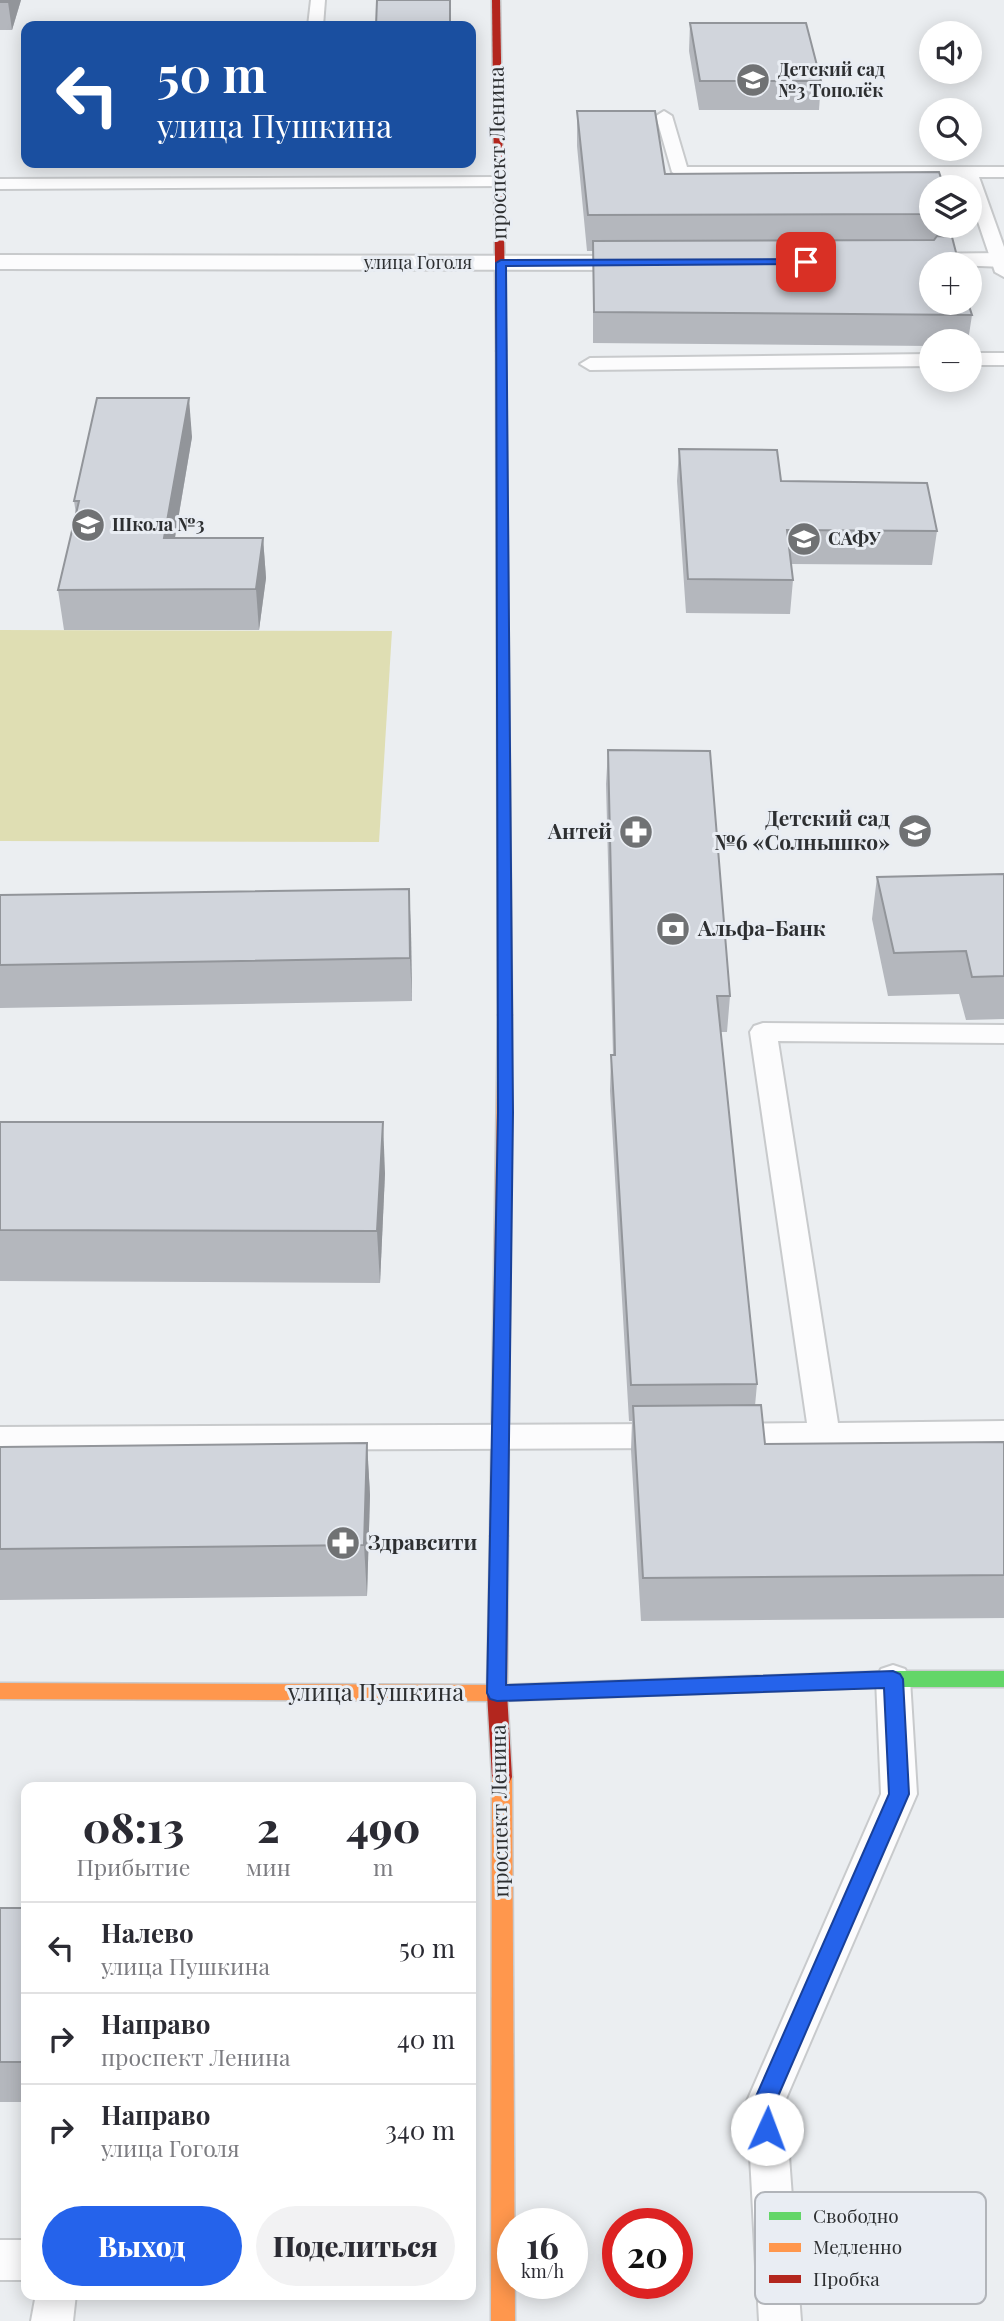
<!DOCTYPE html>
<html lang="ru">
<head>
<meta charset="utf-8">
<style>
	:root { --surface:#fff; --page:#f2f2f3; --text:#2b2b33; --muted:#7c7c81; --line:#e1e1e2; --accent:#2563eb }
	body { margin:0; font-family:"Playfair Display",serif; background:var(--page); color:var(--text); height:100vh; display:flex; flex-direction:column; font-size:26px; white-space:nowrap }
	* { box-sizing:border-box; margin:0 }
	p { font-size:23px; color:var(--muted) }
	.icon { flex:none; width:38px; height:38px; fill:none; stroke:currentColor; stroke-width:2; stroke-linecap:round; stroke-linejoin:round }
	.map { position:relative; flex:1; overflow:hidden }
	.panel { position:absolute; left:21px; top:1782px; width:455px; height:518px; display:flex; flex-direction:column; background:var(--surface); border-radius:14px; box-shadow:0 4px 18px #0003 }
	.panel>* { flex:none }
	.hud { position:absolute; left:21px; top:21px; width:455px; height:147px; border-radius:14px; box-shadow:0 4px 18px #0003; background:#1a4fa0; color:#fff; overflow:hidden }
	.fabs { position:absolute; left:919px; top:21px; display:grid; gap:14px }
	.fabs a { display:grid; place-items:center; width:63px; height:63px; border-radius:50%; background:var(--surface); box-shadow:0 4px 18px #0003; font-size:35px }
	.speed { position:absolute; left:497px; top:2208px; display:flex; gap:14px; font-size:35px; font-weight:700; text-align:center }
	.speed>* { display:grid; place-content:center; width:91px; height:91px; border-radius:50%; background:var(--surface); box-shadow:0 4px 18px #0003; line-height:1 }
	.speed small { font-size:18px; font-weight:400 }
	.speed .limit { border:10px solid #d22; background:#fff; color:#111 }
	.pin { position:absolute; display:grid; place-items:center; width:60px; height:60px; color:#fff; margin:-30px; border-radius:14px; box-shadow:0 4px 10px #0006 }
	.me { position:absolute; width:77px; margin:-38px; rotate:2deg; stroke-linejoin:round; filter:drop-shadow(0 0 5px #0008) }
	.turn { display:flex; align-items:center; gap:24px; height:147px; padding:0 21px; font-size:32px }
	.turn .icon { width:91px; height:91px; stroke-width:2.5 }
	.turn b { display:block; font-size:49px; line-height:60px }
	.eta { display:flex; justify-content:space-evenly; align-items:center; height:119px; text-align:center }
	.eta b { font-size:42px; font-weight:800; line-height:49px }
	.cta { display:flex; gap:14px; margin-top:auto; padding:14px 21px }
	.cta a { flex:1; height:80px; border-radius:42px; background:var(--accent); color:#fff; font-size:28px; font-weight:800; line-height:80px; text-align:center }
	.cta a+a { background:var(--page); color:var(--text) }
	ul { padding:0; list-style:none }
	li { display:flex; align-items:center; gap:21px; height:91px; padding:0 21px; border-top:2px solid var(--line) }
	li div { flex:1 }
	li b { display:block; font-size:26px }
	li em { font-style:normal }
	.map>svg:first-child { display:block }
</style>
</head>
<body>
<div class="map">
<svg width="1004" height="2321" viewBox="0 0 1004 2321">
	<rect width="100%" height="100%" fill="#ebeef1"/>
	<polygon fill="#dfdeb3" points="0,630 392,631 379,842 0,841"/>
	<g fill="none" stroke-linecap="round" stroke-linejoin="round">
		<g stroke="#c8cacc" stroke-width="4">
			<g id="lane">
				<polygon points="311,0 325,0 323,26 308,26"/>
				<polygon points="664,111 672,116 687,167 1004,167 1004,177 979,177 1004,247 1004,277 995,272 970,198 970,187 966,187 962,177 680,177 672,172 656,116"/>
				<polygon points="498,177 506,182 504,186 0,189 0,179"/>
				<rect x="970" y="353" width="34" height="12"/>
				<polygon points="931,354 931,366 590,370 580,364 590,358"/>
				<polygon points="763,1023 1004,1025 1004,1043 778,1041 838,1423 1004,1421 1004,1445 726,1448 715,1444 710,1436 715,1428 726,1424 807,1423 750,1032 754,1026"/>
				<polygon points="668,1424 679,1428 684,1436 679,1444 668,1448 0,1451 0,1427"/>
				<polygon points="893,1665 905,1669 910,1679 917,1794 785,2101 801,2321 759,2321 747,2101 881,1794 876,1679 881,1669"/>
				<rect x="0" y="2240" width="26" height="40"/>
				<polygon points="36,2294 76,2294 73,2321 31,2321"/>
			</g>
		</g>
		<g stroke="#c8cacc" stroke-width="4">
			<g id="street">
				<polygon points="1004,253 1004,267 931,264 931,268 896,266 893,261 896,256 905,254"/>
				<polygon points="0,255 645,256 654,258 657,263 654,268 645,270 0,269"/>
			</g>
		</g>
		<g stroke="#c8cacc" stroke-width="3">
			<g id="fast">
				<polygon points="501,348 506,351 512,1015 505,1020 498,1015 496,351"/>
				<polygon points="893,1671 1004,1671 1004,1687 893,1687 502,1701 495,1699 492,1693 495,1687 502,1685"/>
			</g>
		</g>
		<g stroke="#c8cacc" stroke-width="3">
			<g id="slow">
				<polygon points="505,1010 512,1015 508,1536 505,1541 499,1543 493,1541 490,1536 498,1015"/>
				<polygon points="0,1683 502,1685 509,1687 512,1693 509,1699 502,1701 0,1699"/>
				<polygon points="502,1769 509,1771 512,1777 515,2321 491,2321 492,1777 495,1771"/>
			</g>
		</g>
		<g stroke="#c8cacc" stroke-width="3">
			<g id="jam">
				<polygon points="492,0 500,0 506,351 501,354 496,351"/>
				<polygon points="499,1529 505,1531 508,1536 507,1693 512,1777 509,1783 502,1785 495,1783 492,1777 487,1693 490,1536 493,1531"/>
			</g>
		</g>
		<use href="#lane" fill="#fcfcfd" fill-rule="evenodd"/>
		<use href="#street" fill="#fcfcfd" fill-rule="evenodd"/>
		<use href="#fast" fill="#63d668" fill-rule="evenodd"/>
		<use href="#slow" fill="#ff974d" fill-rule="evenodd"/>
		<use href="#jam" fill="#b3261e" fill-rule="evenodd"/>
	</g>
	<g fill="#b4b7bd">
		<polygon points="0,0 21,0 12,30 0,30"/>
		<polygon points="690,23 821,81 819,110 699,110 689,51"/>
		<polygon points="577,111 665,174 931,187 931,226 951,226 950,237 972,315 968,341 931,341 931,346 593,343 593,251 587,251 577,146"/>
		<polygon points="192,437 175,538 263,538 266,578 259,630 64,630 58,590 76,514 74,501"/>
		<polygon points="679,449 937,531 932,565 791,564 793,580 790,614 686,613 677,481"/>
		<polygon points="608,750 730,996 727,1032 721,1032 757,1384 755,1406 765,1444 1004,1442 1004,1618 641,1621 631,1450 632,1421 629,1421 610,1091 611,1055 613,1055 606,784"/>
		<polygon points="1004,874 1004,1019 966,1020 959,994 888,996 872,919 877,877"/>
		<polygon points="0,895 411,931 412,1001 0,1008"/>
		<polygon points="0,1122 385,1173 380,1283 0,1281"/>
		<polygon points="367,1443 370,1495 367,1596 0,1600 0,1447"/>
		<rect x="0" y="1908" width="26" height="194"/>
	</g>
	<g fill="#92959a">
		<polygon points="9,0 21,0 12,30 8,2"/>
		<polygon points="189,398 192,437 168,578 164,538"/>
		<polygon points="263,538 266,578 259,630 256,589"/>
		<polygon points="409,889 411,931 412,1001 410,958"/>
		<polygon points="383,1122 385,1173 380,1283 377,1231"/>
		<polygon points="367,1443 370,1495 367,1596 364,1545"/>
	</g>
	<g fill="#d1d5dc" stroke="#92959a" stroke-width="2">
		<polygon points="0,0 9,0 8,2 0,2"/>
		<polygon points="377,0 450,0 450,26 376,26"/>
		<polygon points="690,23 806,23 821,81 700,81"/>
		<polygon points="577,111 655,111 665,174 939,172 944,187 931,187 931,214 588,215"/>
		<polygon points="937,236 952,237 959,264 931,264 931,303 968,303 972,315 594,312 593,241 934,240"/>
		<polygon points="97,398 189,398 164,538 263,538 256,589 58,590 79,501 74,501"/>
		<polygon points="679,449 777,450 781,481 927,483 937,531 787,530 793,580 688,579"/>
		<polygon points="608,750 710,751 730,996 717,996 757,1384 631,1385 611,1055 615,1055"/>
		<polygon points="1004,874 1004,976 972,977 966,951 894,953 877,877"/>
		<polygon points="409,889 410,958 0,965 0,895"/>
		<polygon points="0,1122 383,1122 377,1231 0,1230"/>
		<polygon points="761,1405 765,1444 1004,1442 1004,1575 643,1578 633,1406"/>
		<polygon points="367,1443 364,1545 0,1549 0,1447"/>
		<rect x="0" y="1908" width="26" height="154"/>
	</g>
	<polygon fill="#2563eb" stroke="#184099" stroke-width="2" points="806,259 810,259 810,264 506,266 513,1112 506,1685 893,1671 900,1674 903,1679 909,1794 776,2101 778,2129 775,2136 767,2139 760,2136 756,2129 754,2101 889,1794 884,1688 497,1701 490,1699 487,1693 498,1112 496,263 501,260"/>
	<defs>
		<g id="school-disc" transform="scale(1.75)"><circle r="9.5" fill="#707274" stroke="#e9edf3"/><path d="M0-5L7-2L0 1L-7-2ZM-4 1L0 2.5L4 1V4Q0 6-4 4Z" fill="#fff"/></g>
		<g id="university-disc" transform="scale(1.75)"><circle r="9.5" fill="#707274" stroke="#e9edf3"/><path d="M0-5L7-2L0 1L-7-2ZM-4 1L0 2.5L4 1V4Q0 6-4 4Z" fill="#fff"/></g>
		<g id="pharmacy-disc" transform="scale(1.75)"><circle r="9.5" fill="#707274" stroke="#e9edf3"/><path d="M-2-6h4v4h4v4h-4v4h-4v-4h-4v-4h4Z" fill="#fff"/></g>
		<g id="bank-disc" transform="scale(1.75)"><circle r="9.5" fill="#707274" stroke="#e9edf3"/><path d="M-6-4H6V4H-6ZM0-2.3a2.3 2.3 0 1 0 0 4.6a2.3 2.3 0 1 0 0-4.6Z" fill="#fff"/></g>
	</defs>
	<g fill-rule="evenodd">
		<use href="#school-disc" x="753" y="80"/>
		<use href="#school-disc" x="88" y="525"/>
		<use href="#university-disc" x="804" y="539"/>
		<use href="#school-disc" x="915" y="831"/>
		<use href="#pharmacy-disc" x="636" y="832"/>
		<use href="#bank-disc" x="673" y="929"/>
		<use href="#pharmacy-disc" x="343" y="1543"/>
	</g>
	<g text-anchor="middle" stroke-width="6" stroke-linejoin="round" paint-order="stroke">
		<g font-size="18" font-weight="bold" fill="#2d2f31" stroke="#e9edf3" text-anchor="start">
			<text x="778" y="76">Детский сад<tspan x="778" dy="21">№3 Тополёк</tspan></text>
			<text x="112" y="531">Школа №3</text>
			<text x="828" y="545">САФУ</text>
		</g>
		<g font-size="18" fill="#2d2f31" stroke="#e9edf3">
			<text x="418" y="269">улица Гоголя</text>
		</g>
		<g font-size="21" fill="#2d2f31" stroke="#e9edf3">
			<text transform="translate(498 153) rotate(-91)" y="7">проспект Ленина</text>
			<text transform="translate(500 1811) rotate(-91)" y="7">проспект Ленина</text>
		</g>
		<g font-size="21" font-weight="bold" fill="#2d2f31" stroke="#e9edf3" text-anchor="end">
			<text x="890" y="826">Детский сад<tspan x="890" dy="24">№6 «Солнышко»</tspan></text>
			<text x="612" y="839">Антей</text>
			<text x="698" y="936" text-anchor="start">Альфа-Банк</text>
			<text x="368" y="1550" text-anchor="start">Здравсити</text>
		</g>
		<g font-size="24" fill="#2d2f31" stroke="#e9edf3">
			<text x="376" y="1701">улица Пушкина</text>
		</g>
	</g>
	<rect x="755" y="2192" width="231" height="112" rx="10" fill="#e9edf3" stroke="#b1b4b9" stroke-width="2"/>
	<rect x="769" y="2212" width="32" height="8" fill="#63d668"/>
	<rect x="769" y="2243" width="32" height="9" fill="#ff974d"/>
	<rect x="769" y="2275" width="32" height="8" fill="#b3261e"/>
	<g font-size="19" fill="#2d2f31">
		<text x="813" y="2223">Свободно</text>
		<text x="813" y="2254">Медленно</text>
		<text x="813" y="2286">Пробка</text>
	</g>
</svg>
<div class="fabs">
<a><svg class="icon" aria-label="sound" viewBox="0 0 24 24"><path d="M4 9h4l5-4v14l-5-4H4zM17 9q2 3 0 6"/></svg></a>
<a><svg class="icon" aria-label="search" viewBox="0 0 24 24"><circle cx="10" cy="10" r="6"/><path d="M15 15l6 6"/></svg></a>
<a><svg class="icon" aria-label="layers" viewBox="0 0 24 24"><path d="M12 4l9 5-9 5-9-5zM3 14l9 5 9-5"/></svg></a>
<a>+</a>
<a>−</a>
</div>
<div class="speed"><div>16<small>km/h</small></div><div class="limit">20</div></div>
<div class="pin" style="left:806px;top:262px;background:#d93025"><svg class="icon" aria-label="arrive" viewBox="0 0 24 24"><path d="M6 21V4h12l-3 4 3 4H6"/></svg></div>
<svg class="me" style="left:767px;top:2129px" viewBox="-20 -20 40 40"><circle r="19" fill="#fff"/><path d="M0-13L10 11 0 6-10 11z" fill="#2563eb"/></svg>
<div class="hud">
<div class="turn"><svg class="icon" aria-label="left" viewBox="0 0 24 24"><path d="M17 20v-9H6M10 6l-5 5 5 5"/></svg><div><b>50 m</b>улица Пушкина</div></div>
</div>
<section class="panel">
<div class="eta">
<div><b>08:13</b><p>Прибытие</p></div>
<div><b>2</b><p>мин</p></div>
<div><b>490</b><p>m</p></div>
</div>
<ul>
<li><svg class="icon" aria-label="left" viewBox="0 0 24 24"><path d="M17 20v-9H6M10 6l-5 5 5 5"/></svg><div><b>Налево</b><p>улица Пушкина</p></div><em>50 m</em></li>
<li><svg class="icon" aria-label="right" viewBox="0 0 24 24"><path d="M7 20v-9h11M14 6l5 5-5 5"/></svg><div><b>Направо</b><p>проспект Ленина</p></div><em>40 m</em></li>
<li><svg class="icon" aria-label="right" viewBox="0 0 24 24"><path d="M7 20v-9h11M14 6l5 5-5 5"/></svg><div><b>Направо</b><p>улица Гоголя</p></div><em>340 m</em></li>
</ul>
<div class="cta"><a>Выход</a><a>Поделиться</a></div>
</section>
</div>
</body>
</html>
